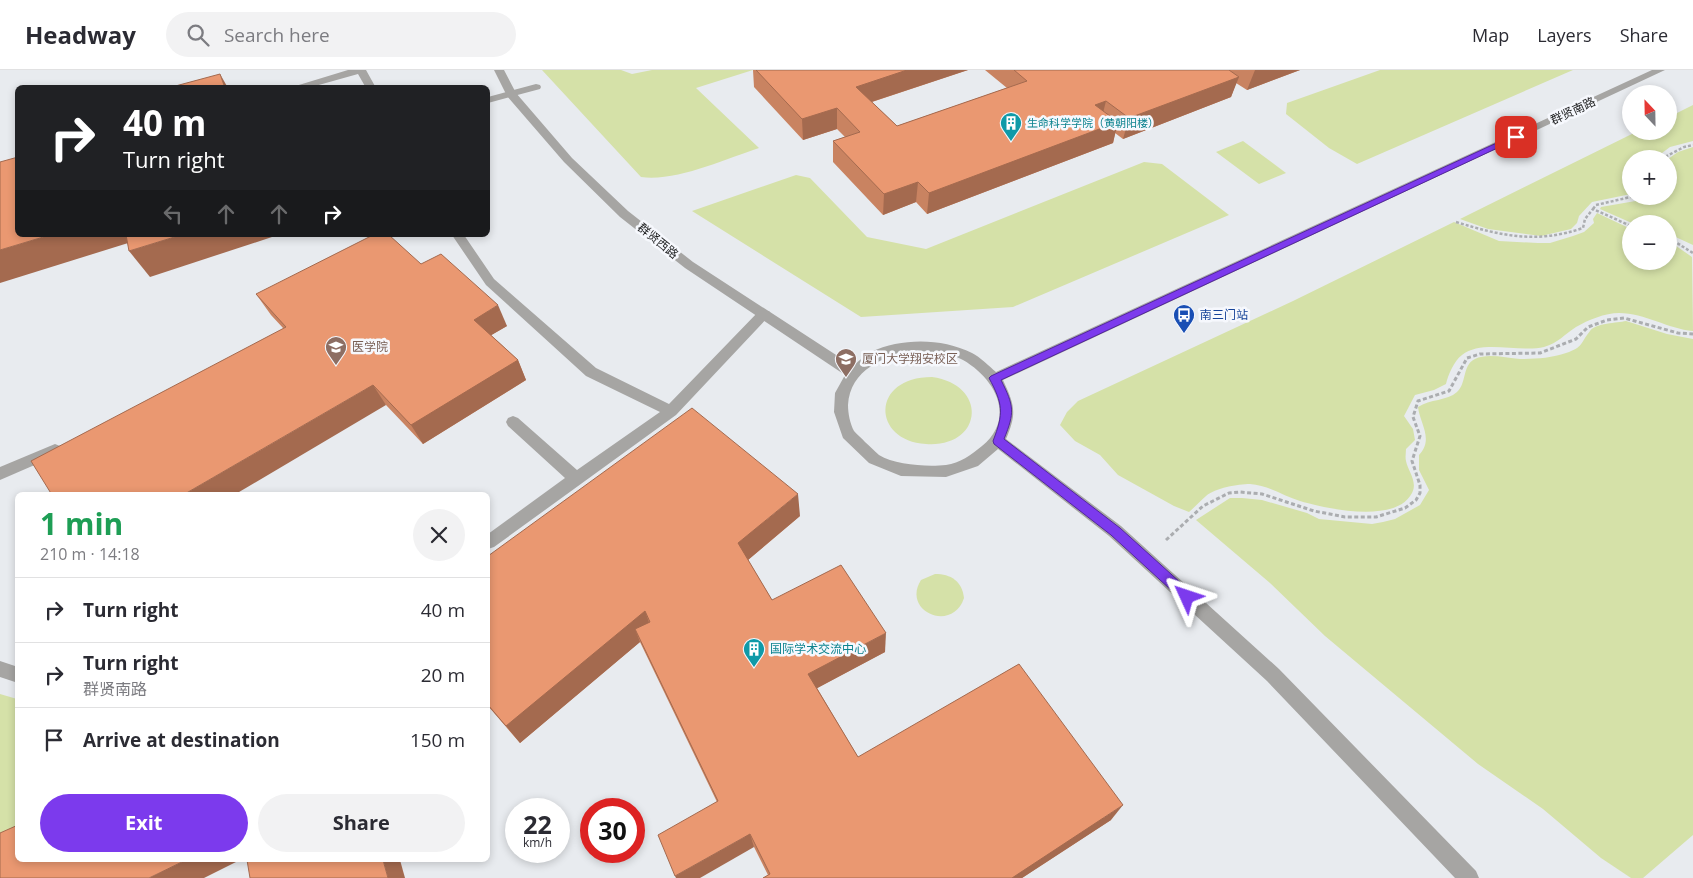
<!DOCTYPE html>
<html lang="en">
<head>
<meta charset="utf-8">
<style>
	:root { --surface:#fff; --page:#f2f2f3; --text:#2b2b33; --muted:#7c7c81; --line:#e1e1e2; --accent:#7c3aed }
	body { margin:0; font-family:"Open Sans","Noto Sans SC",sans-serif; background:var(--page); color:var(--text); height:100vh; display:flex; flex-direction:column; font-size:19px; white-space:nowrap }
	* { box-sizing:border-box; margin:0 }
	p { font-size:16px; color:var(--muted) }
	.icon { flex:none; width:28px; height:28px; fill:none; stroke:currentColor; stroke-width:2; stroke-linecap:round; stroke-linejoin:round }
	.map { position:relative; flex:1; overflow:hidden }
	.details { position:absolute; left:15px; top:422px; width:475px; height:370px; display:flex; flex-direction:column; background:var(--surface); border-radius:8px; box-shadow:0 2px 8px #0003 }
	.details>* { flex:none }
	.banner { position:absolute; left:15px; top:15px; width:475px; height:152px; border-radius:8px; box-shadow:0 2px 8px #0003; background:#202124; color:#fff; overflow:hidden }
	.needle { width:32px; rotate:338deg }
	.buttons { position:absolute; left:1622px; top:15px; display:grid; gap:10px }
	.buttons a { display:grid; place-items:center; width:55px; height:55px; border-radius:50%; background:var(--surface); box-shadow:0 2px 8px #0003; font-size:25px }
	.speed { position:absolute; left:505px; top:728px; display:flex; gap:10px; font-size:25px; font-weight:700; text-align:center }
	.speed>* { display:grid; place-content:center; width:65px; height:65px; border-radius:50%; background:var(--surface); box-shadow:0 2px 8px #0003; line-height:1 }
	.speed small { font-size:12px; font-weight:400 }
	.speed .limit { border:8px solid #d22; background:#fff; color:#111 }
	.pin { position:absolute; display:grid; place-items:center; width:42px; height:42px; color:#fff; margin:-21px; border-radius:10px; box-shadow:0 2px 8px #0006 }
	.me { position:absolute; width:55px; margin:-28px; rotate:312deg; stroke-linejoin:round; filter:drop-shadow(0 0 4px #0008) }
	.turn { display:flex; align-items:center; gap:18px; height:105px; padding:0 25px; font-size:22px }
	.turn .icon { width:65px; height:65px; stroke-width:2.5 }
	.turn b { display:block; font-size:35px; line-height:42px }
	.lanes { display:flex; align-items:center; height:48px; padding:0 25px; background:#0003; justify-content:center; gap:25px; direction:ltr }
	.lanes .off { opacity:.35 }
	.round { display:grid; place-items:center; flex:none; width:52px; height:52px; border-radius:26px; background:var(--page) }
	.overview { display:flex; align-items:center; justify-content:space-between; height:85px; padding:0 25px }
	h1 { font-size:30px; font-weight:700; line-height:38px; color:#1e9e55 }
	.button { display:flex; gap:10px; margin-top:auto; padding:10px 25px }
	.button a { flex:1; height:58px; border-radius:30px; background:var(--accent); color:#fff; font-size:20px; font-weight:700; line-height:58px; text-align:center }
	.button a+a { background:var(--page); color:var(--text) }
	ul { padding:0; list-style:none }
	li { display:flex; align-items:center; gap:15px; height:65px; padding:0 25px; border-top:1px solid var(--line) }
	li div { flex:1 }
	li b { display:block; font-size:19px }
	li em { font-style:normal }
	header { display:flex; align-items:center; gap:30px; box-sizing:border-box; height:70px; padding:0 25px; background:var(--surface); border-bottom:1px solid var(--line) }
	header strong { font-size:24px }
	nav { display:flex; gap:28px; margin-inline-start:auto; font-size:18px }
	.search { width:350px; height:45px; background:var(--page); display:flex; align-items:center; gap:12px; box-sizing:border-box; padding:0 18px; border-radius:28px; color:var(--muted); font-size:19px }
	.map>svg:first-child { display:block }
</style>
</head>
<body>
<header>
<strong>Headway</strong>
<div class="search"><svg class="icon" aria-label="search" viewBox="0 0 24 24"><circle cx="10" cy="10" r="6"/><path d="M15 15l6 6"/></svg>Search here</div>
<nav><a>Map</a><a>Layers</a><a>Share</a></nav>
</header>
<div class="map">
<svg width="1693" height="808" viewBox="0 0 1693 808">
	<rect width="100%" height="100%" fill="#e8ebef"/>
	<g fill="#d5e1a8">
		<path d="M542,0H621L632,4L652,0H753L696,18L759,78C725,89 676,112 641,107Z"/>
		<polygon points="1380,0 1573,0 1357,94 1329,78 1286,44 1287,33"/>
		<polygon points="1693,35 1693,71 1670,77 1654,89 1631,89 1631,124 1592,132 1579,146 1577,153 1571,159 1541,166 1488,159 1460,149 1638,61 1669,61 1669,47"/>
		<polygon points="1243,71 1286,103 1259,114 1216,82"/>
		<polygon points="1693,77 1693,175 1669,164 1669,154 1634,154 1600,139 1601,137 1647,129 1647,126 1669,126 1668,89 1678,82"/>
		<polygon points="1144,92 1162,94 1229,145 1013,237 861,247 692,141 796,105 810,108 867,167 926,179"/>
		<path d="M1597,143L1631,159V191H1669V171L1692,187L1693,261C1668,259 1645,243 1619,243C1605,243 1588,250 1576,257C1565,264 1558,273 1544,277C1520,283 1482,269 1462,285C1454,291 1448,305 1446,314L1434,320L1415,325L1404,346L1413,359L1415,370L1406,379C1406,383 1405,387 1406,391C1408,401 1418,412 1412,423C1396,454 1327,439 1300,431C1283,426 1268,415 1250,414C1238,414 1215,418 1206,426C1200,431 1195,437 1189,442L1174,436L1118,405L1100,385L1075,371L1060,355L1067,342L1078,331L1293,231L1454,152L1499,171L1538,173H1550L1573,166L1584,162L1594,153L1593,149Z"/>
		<path d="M1626,251L1667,264L1693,269V765L1643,808H1631L1601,788L1543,739L1478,694L1325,566L1270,513L1196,450L1230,428H1242L1262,430L1307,443L1319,449L1372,454L1383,452L1395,449L1420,435L1429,420L1419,400V385C1434,369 1420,354 1418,337C1430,329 1447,331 1457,322C1467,313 1462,295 1475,289C1487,283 1506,288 1520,289C1535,289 1552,288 1566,283C1584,277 1580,273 1590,261C1596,253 1617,253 1626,251Z"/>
		<path d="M932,307C989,315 983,378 926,374C872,371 870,307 932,307Z"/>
		<path d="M935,504C951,504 962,511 964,528C953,563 901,542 921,510Z"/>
		<polygon points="0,624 17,629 18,765 0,808"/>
	</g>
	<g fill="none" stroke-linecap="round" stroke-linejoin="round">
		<g stroke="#abadb0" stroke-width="2.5" stroke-dasharray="3 2" stroke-linecap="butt">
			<polyline points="1661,89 1684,77 1693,75"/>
			<polyline points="1593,139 1596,135 1635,126"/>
			<path d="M1456,152C1502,166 1536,174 1583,158L1585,149L1593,139L1631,156"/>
			<polyline points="1669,168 1693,183"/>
		</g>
		<polyline stroke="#abadb0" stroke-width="3" stroke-dasharray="4 2.5" stroke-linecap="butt" points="1166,470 1203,436 1229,423 1240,422 1262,424 1314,441 1345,447 1376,447 1405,438 1416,430 1420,423 1420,415 1412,391 1420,366 1413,347 1418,331 1449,321 1467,288 1480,284 1540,283 1576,269 1588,257 1607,250 1624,248 1678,263 1693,264"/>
		<g fill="#a6a5a3" fill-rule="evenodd">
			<polygon points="348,0 366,0 376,18 366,18 358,4 308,18 289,18"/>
			<polygon points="536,14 540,15 541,17 540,19 488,33 488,27"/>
			<polygon points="452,165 464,165 494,209 596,298 669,334 759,241 769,241 771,244 676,345 494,477 488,479 488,464 565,408 508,356 506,352 508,348 513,346 518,348 577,400 660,342 586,306 486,215"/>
			<polygon points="55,374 60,376 62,380 60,384 0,410 0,397"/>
			<polygon points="0,591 18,597 18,613 0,607"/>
		</g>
		<path fill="#a6a5a3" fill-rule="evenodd" d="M494,0H504L516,23L572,88L628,141L693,192L853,296C858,292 865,285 871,282C902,268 941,268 972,283C980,287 989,296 996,302L1652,0H1665L1003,310C1015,336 1017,343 1006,369L1121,456L1279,599L1476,801L1479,808H1455L1267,611L1109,466L998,379L978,396L946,407L901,406L869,393L843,368L834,342L835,323L845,305L685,198L620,147L564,92L507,26ZM915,281C931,282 948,282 963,290C996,309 1016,348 982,376C971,385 960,393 946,395C927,397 895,395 879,385C874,381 870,376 865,372C862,368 857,365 854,361C850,354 848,343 848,335C850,300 884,285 915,281Z"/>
	</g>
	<g fill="#c98361">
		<polygon points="753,0 968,0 872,32 897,56 1007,18 985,0 1300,0 1247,20 1236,13 1231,27 1123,69 1115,63 1113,73 927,144 916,132 883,145 833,92 833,71 845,67 837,59 803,70 754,17"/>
		<polygon points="421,194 507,256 491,265 518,290 526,310 423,374 386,335 283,258 271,245 256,224"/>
		<polygon points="800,446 748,490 772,530 885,582 817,618 858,687 1111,750 1022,808 763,808 768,805 754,777 717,732 640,572 520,673 488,636 488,486"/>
	</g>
	<g fill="#a46a4f">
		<polygon points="907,0 968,0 856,37 856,17"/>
		<polygon points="1255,0 1300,0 1247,20"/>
		<polygon points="220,4 228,18 225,18"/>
		<polygon points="1239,7 1231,27 1123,69 1129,48"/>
		<polygon points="1106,31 1101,51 1095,35"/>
		<polygon points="837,38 837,59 803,70 802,49"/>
		<polygon points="1118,52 1113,73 927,144 929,123"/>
		<polygon points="918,112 916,132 883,145 884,124"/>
		<polygon points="50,165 138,165 141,169 0,213 0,180"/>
		<polygon points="181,165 278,165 150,207 129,181"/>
		<polygon points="498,235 507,256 483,270 474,250"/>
		<polygon points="518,290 526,310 423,374 411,355"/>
		<polygon points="373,315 386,335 234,425 183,425"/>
		<polygon points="798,424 800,446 742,495 738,473"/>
		<polygon points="645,541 652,561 635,559 640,572 520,673 506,656"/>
		<polygon points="886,563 885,582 810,622 808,604"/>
		<polygon points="1123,735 1111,750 1022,808 1012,808"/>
		<polygon points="750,764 754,777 700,808 676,808 675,806"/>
		<polygon points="186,790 240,790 204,808 149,808"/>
		<polygon points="383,790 400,790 405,808 388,808"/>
	</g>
	<g fill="#ea9871" stroke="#a46a4f">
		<polygon points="756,0 907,0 856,17 897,56 1027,11 1014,0 1229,0 1239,7 1129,48 1106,31 1095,35 1118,52 929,123 918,112 884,124 833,71 860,62 837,38 802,49"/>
		<polygon points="220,4 225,18 168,18"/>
		<polygon points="18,87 18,165 50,165 0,180 0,92"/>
		<polygon points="126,165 181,165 129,181"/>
		<polygon points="373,165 389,165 421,194 441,184 498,235 474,250 518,290 411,355 373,315 183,425 52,425 31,391 286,257 256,224"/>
		<polygon points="692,338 798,424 738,473 772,530 841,495 886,563 808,604 858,687 1019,594 1123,735 1012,808 763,808 770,804 750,764 675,806 658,765 718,731 635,559 650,552 645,541 506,656 488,635 488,486"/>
		<polygon points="18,755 18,790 186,790 149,808 0,808 0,763"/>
		<polygon points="247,790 383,790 388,808 250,808"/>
	</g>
	<path fill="#7c3aed" stroke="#51269a" d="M1514,65L1521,67L1001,310C1014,336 1015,342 1004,369L1120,458L1192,523L1193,527L1192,531L1187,532L1183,531L1111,465L994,374L993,371C1004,343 1003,334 989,308L991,306Z"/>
	<defs>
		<g id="building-pin" transform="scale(1.125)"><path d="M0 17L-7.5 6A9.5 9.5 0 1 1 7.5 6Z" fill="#0f9aa8" stroke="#f6f8fd"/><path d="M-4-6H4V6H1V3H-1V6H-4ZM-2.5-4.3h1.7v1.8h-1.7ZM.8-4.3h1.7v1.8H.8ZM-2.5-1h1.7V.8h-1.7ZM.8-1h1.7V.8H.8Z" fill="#fff"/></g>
		<g id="bus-pin" transform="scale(1.125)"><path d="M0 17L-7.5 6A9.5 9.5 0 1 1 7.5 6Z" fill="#1a4fb4" stroke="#f6f8fd"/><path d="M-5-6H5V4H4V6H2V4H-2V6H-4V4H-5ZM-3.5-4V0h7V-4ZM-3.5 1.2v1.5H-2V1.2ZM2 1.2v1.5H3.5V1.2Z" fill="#fff"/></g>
		<g id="university-pin" transform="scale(1.125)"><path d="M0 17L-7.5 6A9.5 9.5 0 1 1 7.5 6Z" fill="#8d6e63" stroke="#f6f8fd"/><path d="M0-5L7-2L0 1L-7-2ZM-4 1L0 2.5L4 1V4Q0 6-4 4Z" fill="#fff"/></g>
	</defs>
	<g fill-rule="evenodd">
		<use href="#building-pin" x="1011" y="53"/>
		<use href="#bus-pin" x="1184" y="245"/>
		<use href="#university-pin" x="336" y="277"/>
		<use href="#university-pin" x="846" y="289"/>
		<use href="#building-pin" x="754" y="579"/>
	</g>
	<g text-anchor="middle" stroke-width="5" stroke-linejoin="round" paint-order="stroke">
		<g font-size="11" fill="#0d838f" stroke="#f6f8fd" text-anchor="start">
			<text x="1027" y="57">生命科学学院（黄朝阳楼）</text>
		</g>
		<g font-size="12" fill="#1f2021" stroke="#f6f8fd">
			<text transform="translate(1573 41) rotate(-25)" y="4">群贤南路</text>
			<text transform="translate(658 171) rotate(39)" y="4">群贤西路</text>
		</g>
		<g font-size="12" fill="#164399" stroke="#f6f8fd" text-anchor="start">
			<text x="1200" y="249">南三门站</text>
		</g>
		<g font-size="12" fill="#785e54" stroke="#f6f8fd" text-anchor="start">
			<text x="352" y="281">医学院</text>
			<text x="862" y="293">厦门大学翔安校区</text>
		</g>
		<g font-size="12" fill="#0d838f" stroke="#f6f8fd" text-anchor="start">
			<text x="770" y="583">国际学术交流中心</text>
		</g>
	</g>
</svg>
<div class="buttons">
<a><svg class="needle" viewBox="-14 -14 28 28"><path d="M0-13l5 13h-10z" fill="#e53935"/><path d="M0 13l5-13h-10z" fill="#7c7c81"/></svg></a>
<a>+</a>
<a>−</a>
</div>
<div class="speed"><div>22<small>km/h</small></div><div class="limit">30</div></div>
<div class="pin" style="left:1516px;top:67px;background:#d93025"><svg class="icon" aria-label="arrive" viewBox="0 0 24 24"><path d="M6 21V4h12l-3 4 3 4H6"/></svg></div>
<svg class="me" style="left:1187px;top:527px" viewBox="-20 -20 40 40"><path d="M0-17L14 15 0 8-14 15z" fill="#7c3aed" stroke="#fff" stroke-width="4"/></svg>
<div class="banner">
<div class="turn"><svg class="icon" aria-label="right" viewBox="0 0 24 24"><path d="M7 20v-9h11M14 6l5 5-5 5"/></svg><div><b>40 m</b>Turn right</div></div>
<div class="lanes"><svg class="icon off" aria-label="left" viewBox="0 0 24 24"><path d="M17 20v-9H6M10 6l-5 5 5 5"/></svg><svg class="icon off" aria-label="ahead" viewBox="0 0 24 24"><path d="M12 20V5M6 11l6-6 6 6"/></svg><svg class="icon off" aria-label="ahead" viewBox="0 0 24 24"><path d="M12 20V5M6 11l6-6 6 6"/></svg><svg class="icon" aria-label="right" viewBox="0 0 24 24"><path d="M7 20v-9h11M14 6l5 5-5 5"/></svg></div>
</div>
<section class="details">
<div class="overview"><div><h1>1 min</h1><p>210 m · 14:18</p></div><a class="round"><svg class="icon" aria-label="close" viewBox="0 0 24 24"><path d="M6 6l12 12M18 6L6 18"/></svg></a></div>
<ul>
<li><svg class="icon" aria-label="right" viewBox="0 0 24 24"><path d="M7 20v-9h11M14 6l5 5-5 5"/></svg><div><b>Turn right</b></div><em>40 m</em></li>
<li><svg class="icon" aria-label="right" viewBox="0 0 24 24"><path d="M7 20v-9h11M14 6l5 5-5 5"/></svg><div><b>Turn right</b><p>群贤南路</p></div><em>20 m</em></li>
<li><svg class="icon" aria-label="arrive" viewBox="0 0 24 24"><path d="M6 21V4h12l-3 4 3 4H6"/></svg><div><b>Arrive at destination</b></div><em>150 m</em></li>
</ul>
<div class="button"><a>Exit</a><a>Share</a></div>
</section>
</div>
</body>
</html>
